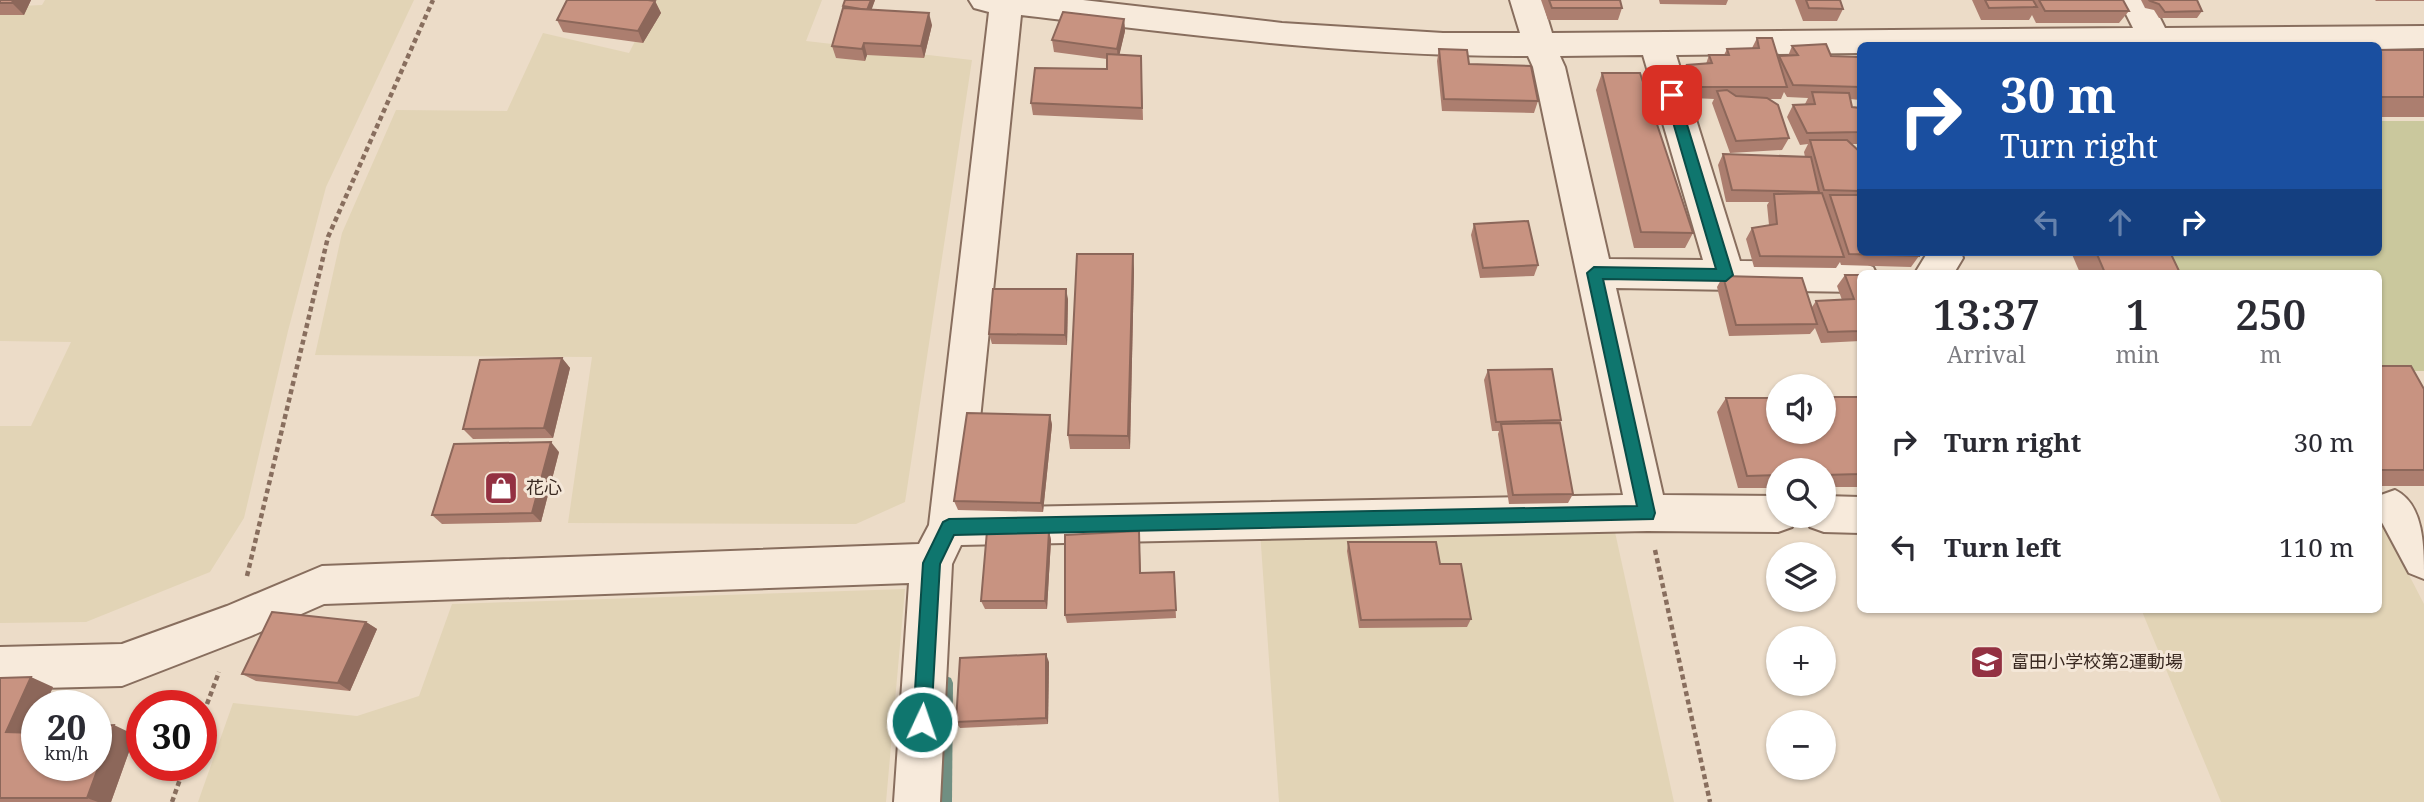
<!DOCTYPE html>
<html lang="en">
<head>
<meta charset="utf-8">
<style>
	:root { --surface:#fff; --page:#f2f2f3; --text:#2b2b33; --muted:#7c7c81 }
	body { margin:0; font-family:"Noto Serif","Noto Sans JP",serif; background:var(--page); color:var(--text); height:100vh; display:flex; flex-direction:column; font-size:26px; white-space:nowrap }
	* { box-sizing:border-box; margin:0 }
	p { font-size:23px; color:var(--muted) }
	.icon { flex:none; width:38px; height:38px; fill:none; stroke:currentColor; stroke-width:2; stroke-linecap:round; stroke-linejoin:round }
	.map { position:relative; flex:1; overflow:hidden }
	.drawer { position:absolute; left:1857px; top:270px; width:525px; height:343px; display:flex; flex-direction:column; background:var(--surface); border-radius:10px; box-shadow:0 2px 5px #0004 }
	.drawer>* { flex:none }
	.top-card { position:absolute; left:1857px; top:42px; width:525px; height:214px; border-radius:10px; box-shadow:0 2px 5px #0004; background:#1a4fa0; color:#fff; overflow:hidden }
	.tools { position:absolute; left:1766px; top:374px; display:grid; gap:14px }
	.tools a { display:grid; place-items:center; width:70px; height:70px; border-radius:50%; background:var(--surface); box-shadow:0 2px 5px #0004; font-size:35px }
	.speed { position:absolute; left:21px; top:690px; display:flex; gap:14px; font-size:35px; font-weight:700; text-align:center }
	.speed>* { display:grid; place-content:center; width:91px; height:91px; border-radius:50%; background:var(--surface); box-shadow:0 2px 5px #0004; line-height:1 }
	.speed small { font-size:18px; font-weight:400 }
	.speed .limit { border:10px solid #d22; background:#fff; color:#111 }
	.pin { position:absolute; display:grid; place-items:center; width:60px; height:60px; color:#fff; margin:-30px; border-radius:14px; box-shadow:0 4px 10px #0006 }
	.me { position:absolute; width:77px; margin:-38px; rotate:3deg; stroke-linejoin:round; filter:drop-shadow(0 0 5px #0008) }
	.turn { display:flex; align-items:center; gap:24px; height:147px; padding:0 28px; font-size:32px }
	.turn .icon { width:91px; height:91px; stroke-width:2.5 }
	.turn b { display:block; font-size:49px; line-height:60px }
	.lanes { display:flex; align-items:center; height:66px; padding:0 28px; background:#0003; justify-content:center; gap:35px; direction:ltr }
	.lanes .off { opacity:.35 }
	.eta { display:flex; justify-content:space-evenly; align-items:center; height:119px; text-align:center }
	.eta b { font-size:42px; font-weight:600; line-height:49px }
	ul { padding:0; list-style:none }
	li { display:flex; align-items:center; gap:21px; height:105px; padding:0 28px }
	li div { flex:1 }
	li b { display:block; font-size:26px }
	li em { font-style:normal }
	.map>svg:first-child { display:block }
</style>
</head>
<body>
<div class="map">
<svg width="2424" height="802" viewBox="0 0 2424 802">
	<rect width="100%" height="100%" fill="#ecdcc8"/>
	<g fill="#e2d4b6">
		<polygon points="45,0 414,0 326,187 288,331 244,518 210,572 86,622 0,623 0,426 31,426 71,342 0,341 0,7 42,5"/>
		<polygon points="656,0 822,0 806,41 972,60 905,502 856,524 568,523 592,357 315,355 342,233 396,110 507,111 543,33 629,53"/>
		<polygon points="2378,523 2382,523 2424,604 2424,802 2221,802 2141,609 2378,609"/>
		<polygon points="1260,531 1615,532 1674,802 1279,802"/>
		<polygon points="905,589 886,802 198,802 233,703 357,716 419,696 452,604"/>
	</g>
	<polygon fill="#cac89d" points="2378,121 2424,121 2424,371 2378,371 2378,273 2161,273 2151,252 2378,252"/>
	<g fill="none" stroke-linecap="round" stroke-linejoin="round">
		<polygon fill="#708f82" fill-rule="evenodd" points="946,676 951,678 953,683 952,802 938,802 939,683 941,678"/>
		<g stroke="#886e5e" stroke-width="4">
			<g id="minor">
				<path d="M969,0H1083L1282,23L1443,33H1520L1510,0H1542L1552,33L2133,28L2119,0H2151L2165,28L2424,26V48L2378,49V46H1860V53L1676,55L1740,261L1860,262L1873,267L1876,273H1860V292L1616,288L1663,495L1778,496V516H1797L1792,527L1778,532L1647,531L961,545L952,564L940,802H894L909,583L324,604L251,636L122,686L0,689V647L122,644L227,606L322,566L919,544L929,525L989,12L974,8ZM1021,15C1190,35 1358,57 1528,56L1533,67L1623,495L971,508ZM1643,55L1703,260L1609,259L1565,67L1560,56Z"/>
				<polygon points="1925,252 1961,252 1963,258 1954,273 1915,273 1926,255"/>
				<path d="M2395,490C2424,504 2424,546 2424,579L2409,573L2378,515L2381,495Z"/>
				<polygon points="1824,496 1860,497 1860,533 1824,532 1810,527 1805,516 1824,516"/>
			</g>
		</g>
		<g stroke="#886e5e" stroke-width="4.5" stroke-dasharray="5 3.5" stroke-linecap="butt">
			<polyline points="1655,550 1710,802"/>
			<polyline points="247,576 328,237 433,0"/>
			<polyline points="201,720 219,672"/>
			<polyline points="172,802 185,765"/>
		</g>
		<use href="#minor" fill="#f7eadb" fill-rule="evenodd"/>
	</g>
	<g fill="#ac7e6f">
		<polygon points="0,0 31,0 24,15 0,15"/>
		<polygon points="845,0 875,0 871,10 932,25 924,58 867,55 865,61 836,58 832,46"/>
		<polygon points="1541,0 1620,0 1622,8 1618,20 1548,20"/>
		<polygon points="1659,0 1728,0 1726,5 1660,4"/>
		<polygon points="1795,0 1840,0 1843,9 1837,21 1803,21"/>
		<polygon points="1972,0 2123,0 2129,11 2119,23 2036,23 2032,15 2029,20 1981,20"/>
		<polygon points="2141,0 2197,0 2202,11 2197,18 2159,18 2154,10 2145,8"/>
		<polygon points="2375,0 2424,0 2424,1 2376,1"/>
		<polygon points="655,1 661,13 643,43 563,32 557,20"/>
		<polygon points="1124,19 1125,31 1119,55 1141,56 1143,120 1033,115 1031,103 1107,69 1107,59 1054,52 1052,40"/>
		<polygon points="1757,38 1778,59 1779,56 1788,56 1792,46 1831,56 1860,57 1860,100 1850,99 1852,107 1860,108 1860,144 1852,144 1860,152 1860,252 1919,256 1911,267 1841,265 1840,262 1836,268 1754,267 1746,239 1752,228 1769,225 1767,205 1769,202 1726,202 1718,165 1723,154 1805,157 1804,152 1808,144 1800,145 1787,117 1793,105 1805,104 1808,98 1787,97 1784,92 1781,99 1768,99 1789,138 1782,150 1730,153 1712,103 1714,99 1692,98 1682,77 1687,65 1706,64 1709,55 1724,55 1727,49 1752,48"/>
		<polygon points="1439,49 1469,64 1538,101 1534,113 1442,111 1437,61"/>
		<rect x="2378" y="50" width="46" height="67"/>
		<polygon points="1602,73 1693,233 1685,248 1634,248 1596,90"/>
		<polygon points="1474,224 1538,265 1534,276 1480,278 1471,235"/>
		<polygon points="2071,252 2170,252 2180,273 2080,273"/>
		<polygon points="1134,269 1130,449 1070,449 1068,435"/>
		<polygon points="1845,275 1860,275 1860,341 1821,343 1815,328 1810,334 1729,336 1717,287 1723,276 1812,307 1816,301 1842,300 1837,286"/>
		<polygon points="1068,299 1067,345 992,344 989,334"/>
		<polygon points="562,358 570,368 553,438 473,439 463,429"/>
		<polygon points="2378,366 2424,389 2424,486 2378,486"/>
		<polygon points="1488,370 1561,420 1560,423 1573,494 1568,503 1509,504 1498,434 1499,431 1492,431 1484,380"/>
		<polygon points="1860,397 1860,487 1824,487 1824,471 1778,471 1778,488 1738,488 1717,412 1726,398"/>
		<polygon points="1050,415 1052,425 1043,512 958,510 954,501"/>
		<polygon points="559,452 541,522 442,524 432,515"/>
		<polygon points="1049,531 1051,540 1047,609 985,609 981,601"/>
		<polygon points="1139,531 1141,573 1174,572 1176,618 1067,623 1065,615"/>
		<polygon points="1348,542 1440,564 1471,619 1467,627 1359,628 1347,551"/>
		<polygon points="366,622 377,629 350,691 256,681 242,674"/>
		<polygon points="1049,662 1048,724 960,728 956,722"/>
		<polygon points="0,678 53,687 45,705 37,705 33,733 135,735 111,802 0,802"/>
	</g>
	<g fill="#8c675a">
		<polygon points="13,0 31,0 24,15 12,3"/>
		<polygon points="871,0 875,0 869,17 867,10"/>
		<polygon points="655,1 661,13 643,43 638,31"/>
		<polygon points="929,13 932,25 924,58 921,46"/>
		<polygon points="1124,19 1125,31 1118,61 1117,49"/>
		<polygon points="864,43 867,55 865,61 862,49"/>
		<polygon points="1133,254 1134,269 1130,449 1128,436"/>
		<polygon points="1066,289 1068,299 1067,345 1065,335"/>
		<polygon points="562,358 570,368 553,438 544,428"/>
		<polygon points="1050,415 1052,425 1043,512 1041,503"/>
		<polygon points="551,442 559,452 541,522 532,513"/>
		<polygon points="1049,531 1051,540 1047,609 1045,601"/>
		<polygon points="366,622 377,629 350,691 338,683"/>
		<polygon points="1046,654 1049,662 1048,724 1046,718"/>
		<polygon points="31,677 53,687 45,705 37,705 37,725 30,741 6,732"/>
		<polygon points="114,725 135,735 111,802 98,802 87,798"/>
	</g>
	<g fill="#c89381" stroke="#8c675a" stroke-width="2">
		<polygon points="0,0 13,0 12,3 0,3"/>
		<polygon points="567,0 648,0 655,1 638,31 557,20"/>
		<polygon points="845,0 871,0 867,10 843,6"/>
		<polygon points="1549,0 1620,0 1622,8 1552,8"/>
		<polygon points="1806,0 1840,0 1843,9 1809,8"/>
		<polygon points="1985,0 2033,0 2037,7 1989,8"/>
		<polygon points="2039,0 2123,0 2129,11 2045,11"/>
		<polygon points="2149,0 2197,0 2202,11 2165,12 2159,4 2150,1"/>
		<polygon points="843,8 929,13 921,46 864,43 862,49 832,46"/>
		<polygon points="1063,12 1124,19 1117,49 1052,40"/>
		<polygon points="1757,38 1772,38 1787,87 1697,87 1687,65 1712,63 1709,55 1729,55 1727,49 1759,48"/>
		<polygon points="1826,44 1831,56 1860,57 1860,87 1793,85 1779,56 1798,55 1792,46"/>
		<polygon points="1439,49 1467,50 1469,64 1531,66 1538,101 1444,99"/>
		<rect x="2378" y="50" width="46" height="47"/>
		<polygon points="1107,54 1141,56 1142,108 1031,103 1035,68 1107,69"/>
		<polygon points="1602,73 1640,73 1693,233 1641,232"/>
		<polygon points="1727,90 1736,96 1767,98 1778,105 1789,138 1736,141 1717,91"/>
		<polygon points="1812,92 1849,93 1852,107 1860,108 1860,132 1807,133 1793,105 1815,104"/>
		<polygon points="1810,140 1847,140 1860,152 1860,191 1824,190"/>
		<polygon points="1723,154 1811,157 1819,192 1732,190"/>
		<polygon points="1822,193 1844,257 1760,256 1752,228 1777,224 1774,194"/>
		<polygon points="1830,195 1860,195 1860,252 1918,252 1919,256 1849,254"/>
		<polygon points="1528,221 1538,265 1483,268 1474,224"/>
		<polygon points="2096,252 2170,252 2180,273 2105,273"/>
		<polygon points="1077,254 1133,254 1128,436 1068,435"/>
		<polygon points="1845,275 1860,275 1860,331 1828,332 1816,301 1854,299"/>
		<polygon points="1723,276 1802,278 1817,324 1736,325"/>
		<polygon points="993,289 1066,289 1065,335 989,334"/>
		<polygon points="562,358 544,428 463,429 480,360"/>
		<polygon points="2378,366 2411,366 2424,389 2424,470 2378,470"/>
		<polygon points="1552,369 1561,420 1496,422 1488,370"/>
		<polygon points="1824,397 1860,397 1860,474 1824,475 1824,471 1778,471 1778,475 1747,476 1726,398 1778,398 1778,432 1824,432"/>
		<polygon points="967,413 1050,415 1041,503 954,501"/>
		<polygon points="1560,423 1573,494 1513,495 1501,424"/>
		<polygon points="551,442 532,513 432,515 454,444"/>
		<polygon points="987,531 1049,531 1045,601 981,601"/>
		<polygon points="1139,531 1140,573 1174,572 1176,610 1065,615 1065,535"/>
		<polygon points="1348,542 1436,542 1440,564 1461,564 1471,619 1361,620"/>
		<polygon points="272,612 366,622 338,683 242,674"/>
		<polygon points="1046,654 1046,718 956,722 960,658"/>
		<polygon points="31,677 6,732 37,733 37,765 96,765 96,726 114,725 87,798 0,798 0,678"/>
	</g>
	<polygon fill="#0f766e" stroke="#0a4d48" stroke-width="2" points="1672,90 1678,95 1733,275 1726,281 1603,279 1655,513 1653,519 954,535 940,564 931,722 928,729 922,731 915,729 913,722 923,563 943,522 949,519 1637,506 1587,273 1594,267 1716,269 1665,95"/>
	<defs>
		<g id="shop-square" transform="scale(1.75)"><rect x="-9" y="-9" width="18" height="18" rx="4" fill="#933142" stroke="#f4e7d8"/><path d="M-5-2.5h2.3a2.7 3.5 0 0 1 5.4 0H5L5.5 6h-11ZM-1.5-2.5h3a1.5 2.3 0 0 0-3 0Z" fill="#fff"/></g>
		<g id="school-square" transform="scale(1.75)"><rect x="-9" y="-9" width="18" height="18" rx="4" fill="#933142" stroke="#f4e7d8"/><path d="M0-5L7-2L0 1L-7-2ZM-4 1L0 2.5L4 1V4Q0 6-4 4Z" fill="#fff"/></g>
	</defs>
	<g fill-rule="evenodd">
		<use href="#shop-square" x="501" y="488"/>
		<use href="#school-square" x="1987" y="662"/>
	</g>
	<g text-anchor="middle" stroke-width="6" stroke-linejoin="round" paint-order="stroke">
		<g font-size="18" fill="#392921" stroke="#f4e7d8" text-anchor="start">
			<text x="526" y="494">花心</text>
			<text x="2011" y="668">富田小学校第2運動場</text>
		</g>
	</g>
</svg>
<div class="tools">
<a><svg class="icon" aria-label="sound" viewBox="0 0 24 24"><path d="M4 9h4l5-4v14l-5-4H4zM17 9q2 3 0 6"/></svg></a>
<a><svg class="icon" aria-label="search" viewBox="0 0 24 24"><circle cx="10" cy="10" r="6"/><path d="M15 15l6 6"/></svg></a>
<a><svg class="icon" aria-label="layers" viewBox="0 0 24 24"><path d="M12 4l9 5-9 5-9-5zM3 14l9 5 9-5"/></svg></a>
<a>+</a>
<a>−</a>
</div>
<div class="speed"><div>20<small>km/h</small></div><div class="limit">30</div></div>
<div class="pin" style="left:1672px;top:95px;background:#d93025"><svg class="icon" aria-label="arrive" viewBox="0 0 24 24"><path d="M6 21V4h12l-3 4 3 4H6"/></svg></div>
<svg class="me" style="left:922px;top:722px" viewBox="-20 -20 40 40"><circle r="17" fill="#0f766e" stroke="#fff" stroke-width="3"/><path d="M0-11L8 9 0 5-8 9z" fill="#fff"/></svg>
<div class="top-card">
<div class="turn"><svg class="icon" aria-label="right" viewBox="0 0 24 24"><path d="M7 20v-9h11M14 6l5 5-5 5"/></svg><div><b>30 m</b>Turn right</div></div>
<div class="lanes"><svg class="icon off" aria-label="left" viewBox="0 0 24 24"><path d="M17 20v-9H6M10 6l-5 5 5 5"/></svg><svg class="icon off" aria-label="ahead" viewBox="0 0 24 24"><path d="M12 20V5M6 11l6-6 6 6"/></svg><svg class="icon" aria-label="right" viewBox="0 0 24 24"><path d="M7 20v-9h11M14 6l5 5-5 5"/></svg></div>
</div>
<section class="drawer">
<div class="eta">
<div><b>13:37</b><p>Arrival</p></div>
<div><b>1</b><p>min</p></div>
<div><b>250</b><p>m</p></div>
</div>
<ul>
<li><svg class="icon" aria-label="right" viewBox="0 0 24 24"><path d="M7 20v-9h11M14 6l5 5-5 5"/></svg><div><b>Turn right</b></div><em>30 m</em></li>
<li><svg class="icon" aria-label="left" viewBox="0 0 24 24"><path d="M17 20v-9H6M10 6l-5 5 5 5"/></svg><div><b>Turn left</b></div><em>110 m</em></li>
</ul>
</section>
</div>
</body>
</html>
